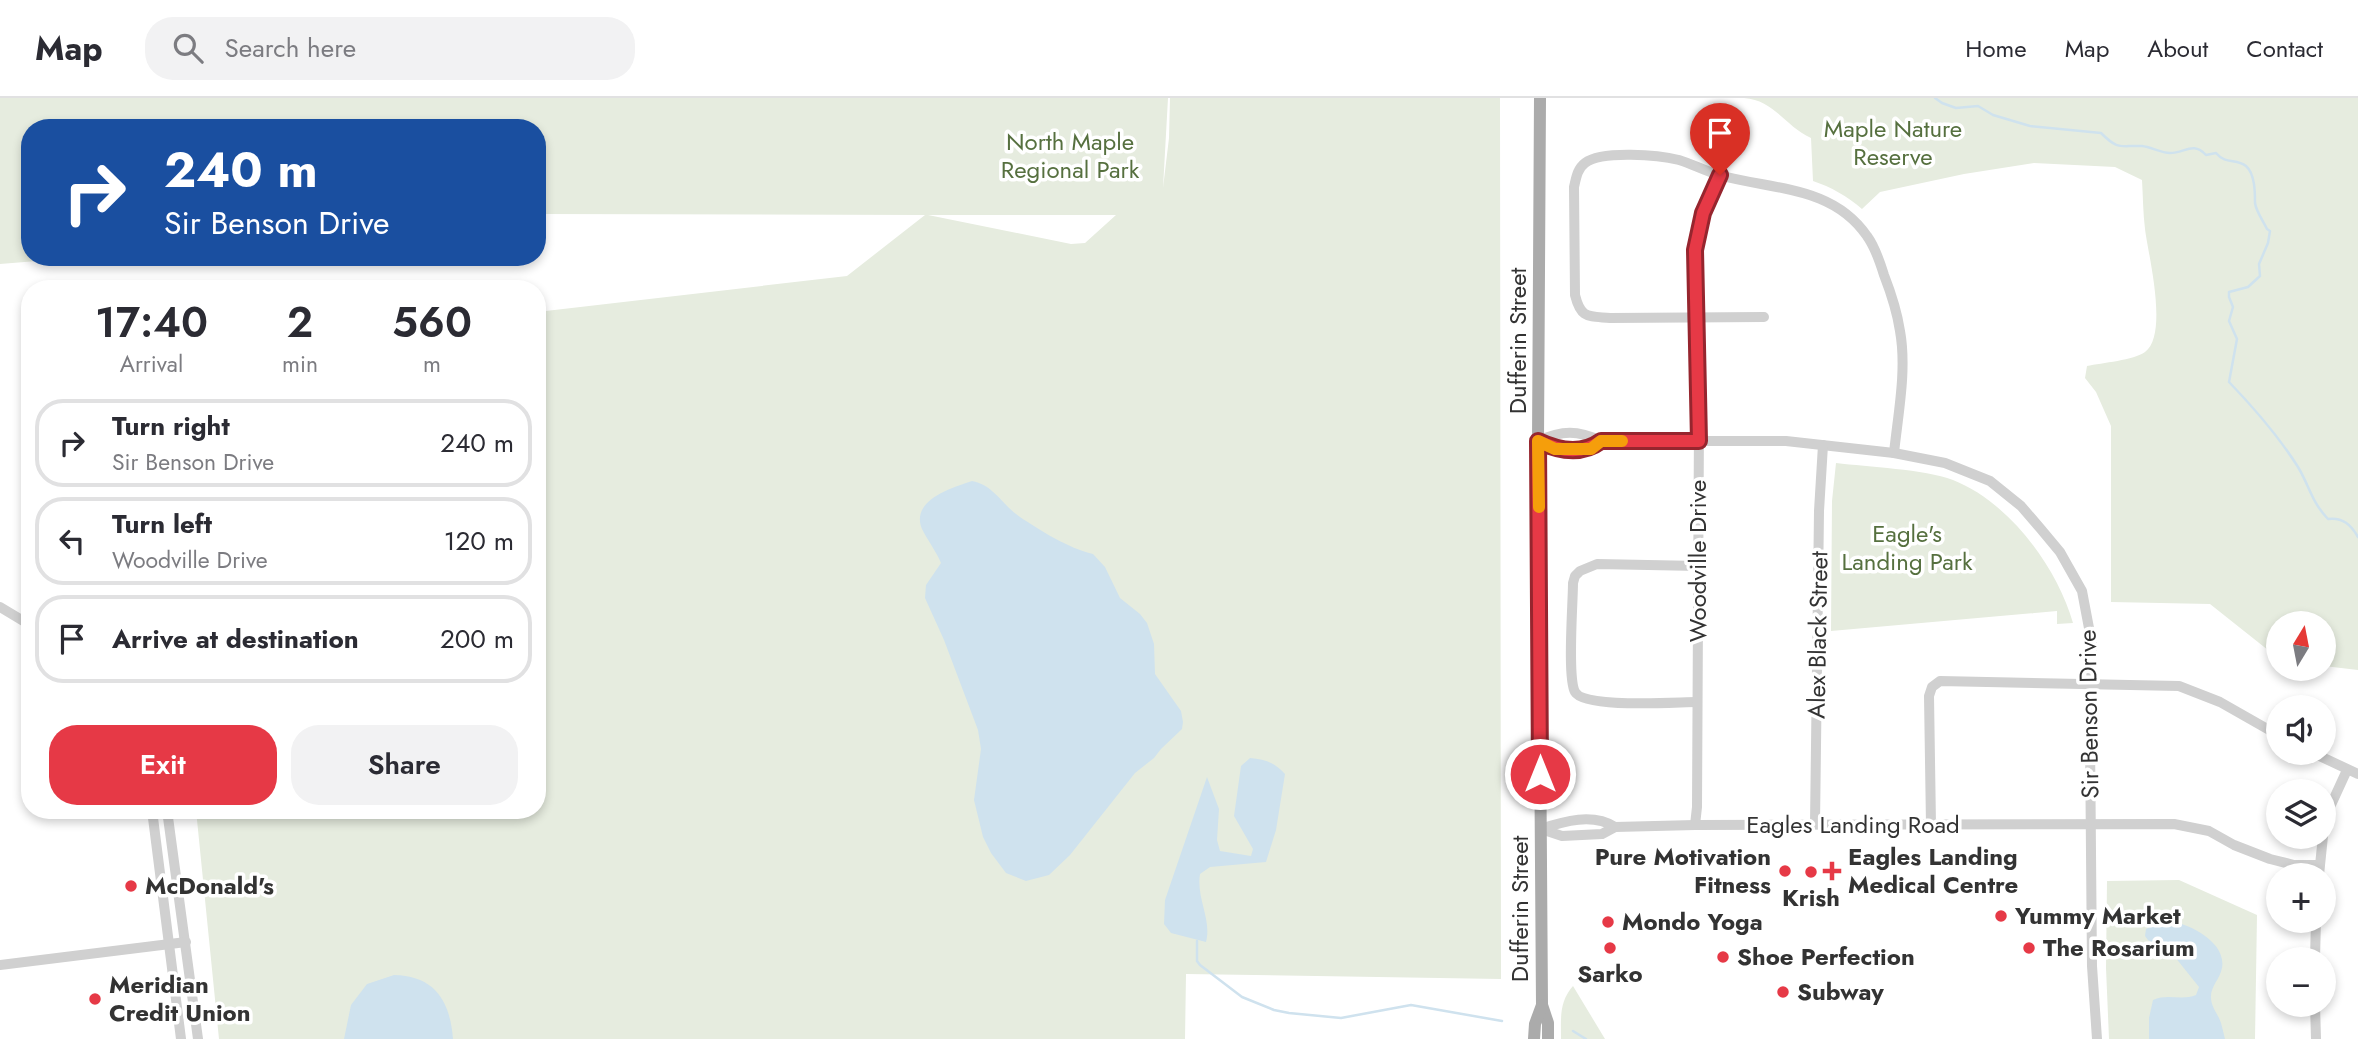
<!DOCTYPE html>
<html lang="en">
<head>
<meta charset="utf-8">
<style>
	:root { --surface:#fff; --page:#f2f2f3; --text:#2b2b33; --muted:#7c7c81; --line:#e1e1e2; --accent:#e63946 }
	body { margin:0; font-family:Jost,sans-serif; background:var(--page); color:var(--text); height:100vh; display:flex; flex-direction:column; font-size:26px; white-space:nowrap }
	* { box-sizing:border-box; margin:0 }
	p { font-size:23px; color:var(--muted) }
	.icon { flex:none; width:38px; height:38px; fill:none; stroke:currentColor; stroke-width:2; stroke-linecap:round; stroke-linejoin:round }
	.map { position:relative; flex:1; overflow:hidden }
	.side { position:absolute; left:21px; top:182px; width:525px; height:539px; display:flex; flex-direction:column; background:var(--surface); border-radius:28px; box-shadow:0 4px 10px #0003 }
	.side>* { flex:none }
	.hud { position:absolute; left:21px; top:21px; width:525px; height:147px; border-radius:28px; box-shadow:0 4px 10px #0003; background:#1a4fa0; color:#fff; overflow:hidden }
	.needle { width:46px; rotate:10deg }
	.controls { position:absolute; left:2266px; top:513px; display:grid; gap:14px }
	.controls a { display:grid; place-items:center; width:70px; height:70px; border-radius:50%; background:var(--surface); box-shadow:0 4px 10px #0003; font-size:35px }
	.pin { position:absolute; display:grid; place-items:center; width:60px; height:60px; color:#fff; margin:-72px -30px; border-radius:50% 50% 50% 0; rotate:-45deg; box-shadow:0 0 7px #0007 }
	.pin .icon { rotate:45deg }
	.me { position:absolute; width:77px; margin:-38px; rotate:0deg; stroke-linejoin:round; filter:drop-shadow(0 0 5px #0008) }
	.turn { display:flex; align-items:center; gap:24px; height:147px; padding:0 28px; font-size:32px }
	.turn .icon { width:91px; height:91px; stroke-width:2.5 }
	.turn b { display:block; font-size:49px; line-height:60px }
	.eta { display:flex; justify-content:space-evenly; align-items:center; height:119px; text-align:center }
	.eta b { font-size:42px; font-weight:600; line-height:49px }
	.button { display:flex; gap:14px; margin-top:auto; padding:14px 28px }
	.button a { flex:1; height:80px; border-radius:28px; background:var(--accent); color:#fff; font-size:28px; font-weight:600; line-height:80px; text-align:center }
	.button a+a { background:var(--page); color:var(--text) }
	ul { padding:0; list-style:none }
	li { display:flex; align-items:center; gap:21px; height:88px; margin:0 14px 10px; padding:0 14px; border:4px solid var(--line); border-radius:28px }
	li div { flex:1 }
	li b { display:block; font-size:26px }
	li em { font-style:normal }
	header { display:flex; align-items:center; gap:42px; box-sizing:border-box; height:98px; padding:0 35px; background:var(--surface); border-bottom:2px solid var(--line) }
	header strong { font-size:33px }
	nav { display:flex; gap:38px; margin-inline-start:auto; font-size:24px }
	.search { width:490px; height:63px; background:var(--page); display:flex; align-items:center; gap:18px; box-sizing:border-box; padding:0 24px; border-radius:28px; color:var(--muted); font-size:26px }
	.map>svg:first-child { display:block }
</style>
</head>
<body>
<header>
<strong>Map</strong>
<div class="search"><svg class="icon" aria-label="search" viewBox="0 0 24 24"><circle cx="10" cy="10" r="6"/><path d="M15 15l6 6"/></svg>Search here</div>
<nav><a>Home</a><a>Map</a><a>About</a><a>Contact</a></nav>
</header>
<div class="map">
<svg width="2358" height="941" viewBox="0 0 2358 941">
	<rect width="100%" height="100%" fill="#fff"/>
	<g fill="#e6ecdf" fill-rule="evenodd">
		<path d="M0,0H1168L1163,90L1169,40L1170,0H1500L1501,881L1186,876L1185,941H219L196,712H537V214L847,178L925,117L537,116V30H30V159H86L0,166ZM928,117H1116L1085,145L1071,146Z"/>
		<path d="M1744,0H2358V572L2324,568V525H2278V560L2210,506L2111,504V328L2096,294L2085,280L2087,268C2102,265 2134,262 2145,254C2169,236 2148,156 2145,131C2143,115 2143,99 2142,82L2115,69L2034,65L1964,76L1880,94L1862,111C1847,98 1831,89 1813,83L1811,40C1785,28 1774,2 1744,0Z"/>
		<path d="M1836,365C1868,369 1924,371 1953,382C2009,404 2057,469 2073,525L2057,526V513L1831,533L1832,403Z"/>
		<polygon points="2179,782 2257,817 2255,941 2109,941 2106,870 2107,783"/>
		<path d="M1573,888L1605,941H1561C1561,920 1559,904 1573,888Z"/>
	</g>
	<g fill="#cfe2ee">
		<path d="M972,383C994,387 1002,407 1020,419C1041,433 1068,450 1093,456L1105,469L1120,500L1140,516L1147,525L1154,546L1155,576L1181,613L1183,624L1182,631L1161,651L1154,660L1135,675L1070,757L1049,777L1026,783L1006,775L991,755L983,739L974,702L981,651L978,632L944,542L925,500L926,487L941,465C936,453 928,443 922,431C910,402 952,390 972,383Z"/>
		<path d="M1250,660C1265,661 1275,665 1285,676L1276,732L1266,764L1210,769L1200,776C1196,800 1212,822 1206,844L1171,835L1164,826L1165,802L1207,679L1219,711L1217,742L1220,753L1251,758L1253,751L1234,718L1241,668Z"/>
		<path d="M2165,822C2186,824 2227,843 2222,870C2220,881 2210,889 2211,900C2211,907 2216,914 2219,920C2222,926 2223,934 2225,941H2149V920L2153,902C2168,895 2181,903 2196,897L2199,889L2175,859L2148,842L2145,838L2146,831Z"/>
		<path d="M394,877C435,878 450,903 453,941H344L351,907L367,886Z"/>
	</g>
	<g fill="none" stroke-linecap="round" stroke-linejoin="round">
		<g stroke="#cfe2ee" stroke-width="2.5">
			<path d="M1935,0L1942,5L1956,10L1978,8L1993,17L2030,28L2101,35C2119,53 2120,47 2142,48C2151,49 2161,55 2170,55C2185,55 2193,43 2206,57L2216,55C2226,67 2236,60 2246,68C2255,76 2255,94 2255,105C2256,113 2263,123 2267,131L2270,133L2268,145L2259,166L2260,178L2248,189L2229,194V199L2233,209L2229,223L2237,241L2229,284C2254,310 2279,339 2298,369C2310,389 2311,403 2328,421C2343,419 2351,427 2358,439"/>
			<polyline points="1197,843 1197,863 1200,867 1242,899 1274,912 1289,915 1341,920 1411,907 1502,923"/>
			<polyline points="1573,933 1586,941"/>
		</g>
		<g stroke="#d0d0d0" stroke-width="10">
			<path d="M1764,219L1610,220C1588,218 1581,221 1575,197L1574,89C1576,81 1577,71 1585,65C1602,52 1659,57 1679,62C1692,66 1705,73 1719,77C1772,92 1832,87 1867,138C1875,149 1880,164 1884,177C1891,195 1897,213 1900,233C1907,272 1898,316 1894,355"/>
			<path d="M1538,343C1562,332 1578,332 1601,343H1786L1894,355L1945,365L1990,383L2021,408L2040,430L2060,454L2082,493L2092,546L2090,640L2092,868L2097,941"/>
			<path d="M1538,343C1558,353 1582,357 1601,343"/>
			<polyline points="0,509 30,527"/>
			<path d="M1697,604C1676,604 1585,611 1575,594C1567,579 1573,506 1573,485L1575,478L1580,473L1597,466L1699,468"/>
			<polyline points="2311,654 2358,676"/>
			<polyline points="152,712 181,941"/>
			<polyline points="167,712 198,941"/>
			<polyline points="1815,726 1819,413 1823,347"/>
			<polyline points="1695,727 1697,709 1699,324 1695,152 1703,115 1720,77"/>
			<polyline points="1931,727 1929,598 1932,589 1940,583 2179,588 2220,604 2278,637"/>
			<polyline points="2324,728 2325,720 2347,672"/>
			<polyline points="1541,731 1562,738 1602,736 1615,729 1695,727 2174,726 2209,733 2234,747 2270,761 2294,767 2319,767"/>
			<path d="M1541,731C1564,723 1593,715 1615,729"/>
			<polyline points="2319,777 2323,738"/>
			<polyline points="2315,861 2316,822"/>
			<polyline points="0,867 186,844"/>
			<polyline points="2315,906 2316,941"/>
		</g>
		<g stroke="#ababab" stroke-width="12">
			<polyline points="1540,0 1538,343 1542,907 1548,925 1548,941"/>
			<polyline points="1534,941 1535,926 1542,907"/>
		</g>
	</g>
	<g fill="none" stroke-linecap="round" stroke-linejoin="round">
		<g stroke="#96252e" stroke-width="18">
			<path id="route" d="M1540,676L1538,343C1559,353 1582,357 1601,343H1699L1695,152L1703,115L1720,77"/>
		</g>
		<use href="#route" stroke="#e63946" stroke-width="12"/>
		<polyline stroke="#f59e0b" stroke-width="12" points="1539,409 1538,343 1555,351 1591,351 1601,343 1622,343"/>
	</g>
	<g fill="#e63946" stroke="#fff" stroke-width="2.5">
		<circle cx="1785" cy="773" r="7"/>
		<path d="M1828.5 762.5h7v7h7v7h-7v7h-7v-7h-7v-7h7z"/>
		<circle cx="1811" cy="774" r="7"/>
		<circle cx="131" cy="788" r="7"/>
		<circle cx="2001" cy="818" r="7"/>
		<circle cx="1608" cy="824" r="7"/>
		<circle cx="1610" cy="850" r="7"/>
		<circle cx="2029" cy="850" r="7"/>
		<circle cx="1723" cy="859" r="7"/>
		<circle cx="1783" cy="894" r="7"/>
		<circle cx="95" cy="901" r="7"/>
	</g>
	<g text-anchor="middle" stroke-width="7" stroke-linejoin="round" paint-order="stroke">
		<g font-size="24" fill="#56703f" stroke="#fff">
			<text x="1893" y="39">Maple Nature<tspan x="1893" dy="28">Reserve</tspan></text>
			<text x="1070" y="52">North Maple<tspan x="1070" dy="28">Regional Park</tspan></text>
			<text x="1907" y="444">Eagle's<tspan x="1907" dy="28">Landing Park</tspan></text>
		</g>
		<g font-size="24" fill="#333" stroke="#fff">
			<text transform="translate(1518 243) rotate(-90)" y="8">Dufferin Street</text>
			<text transform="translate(1698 463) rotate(-90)" y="8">Woodville Drive</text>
			<text transform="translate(1818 537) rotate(-89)" y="8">Alex Black Street</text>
			<text transform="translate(2089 616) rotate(-91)" y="8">Sir Benson Drive</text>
			<text x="1853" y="735">Eagles Landing Road</text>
			<text transform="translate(1520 811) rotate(-90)" y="8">Dufferin Street</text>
		</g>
		<g font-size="24" font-weight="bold" fill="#333" stroke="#fff" text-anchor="start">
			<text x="1771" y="767" text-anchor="end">Pure Motivation<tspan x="1771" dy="28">Fitness</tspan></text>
			<text x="1848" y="767">Eagles Landing<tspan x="1848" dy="28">Medical Centre</tspan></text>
			<text x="145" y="796">McDonald's</text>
			<text x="1811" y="808" text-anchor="middle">Krish</text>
			<text x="2015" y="826">Yummy Market</text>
			<text x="1622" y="832">Mondo Yoga</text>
			<text x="2043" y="858">The Rosarium</text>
			<text x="1737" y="867">Shoe Perfection</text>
			<text x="1610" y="884" text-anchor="middle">Sarko</text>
			<text x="109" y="895">Meridian<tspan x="109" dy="28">Credit Union</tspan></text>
			<text x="1797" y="902">Subway</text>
		</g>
	</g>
</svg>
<div class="controls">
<a><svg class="needle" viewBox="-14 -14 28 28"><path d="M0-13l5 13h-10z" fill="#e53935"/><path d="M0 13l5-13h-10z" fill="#7c7c81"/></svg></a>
<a><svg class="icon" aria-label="sound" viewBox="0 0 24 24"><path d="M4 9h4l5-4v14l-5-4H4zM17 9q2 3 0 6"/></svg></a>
<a><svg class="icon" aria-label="layers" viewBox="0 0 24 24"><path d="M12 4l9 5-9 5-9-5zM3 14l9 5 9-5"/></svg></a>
<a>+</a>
<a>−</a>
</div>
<div class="pin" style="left:1720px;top:77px;background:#d93025"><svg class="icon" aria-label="arrive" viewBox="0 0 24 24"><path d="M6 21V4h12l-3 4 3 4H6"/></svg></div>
<svg class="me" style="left:1540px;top:676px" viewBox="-20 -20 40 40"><circle r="17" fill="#e63946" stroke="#fff" stroke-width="3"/><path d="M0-11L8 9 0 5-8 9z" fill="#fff"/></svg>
<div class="hud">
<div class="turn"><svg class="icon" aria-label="right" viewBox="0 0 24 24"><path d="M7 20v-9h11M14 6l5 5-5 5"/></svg><div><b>240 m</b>Sir Benson Drive</div></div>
</div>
<section class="side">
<div class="eta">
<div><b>17:40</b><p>Arrival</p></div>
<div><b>2</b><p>min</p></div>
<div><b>560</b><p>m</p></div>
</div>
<ul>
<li><svg class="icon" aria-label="right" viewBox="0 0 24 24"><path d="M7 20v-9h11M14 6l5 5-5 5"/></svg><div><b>Turn right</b><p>Sir Benson Drive</p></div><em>240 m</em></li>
<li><svg class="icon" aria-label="left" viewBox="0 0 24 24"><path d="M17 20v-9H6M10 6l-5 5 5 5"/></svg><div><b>Turn left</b><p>Woodville Drive</p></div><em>120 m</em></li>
<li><svg class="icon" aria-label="arrive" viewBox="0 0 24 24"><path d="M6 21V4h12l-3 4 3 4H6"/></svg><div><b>Arrive at destination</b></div><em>200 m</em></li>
</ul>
<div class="button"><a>Exit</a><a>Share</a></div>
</section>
</div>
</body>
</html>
